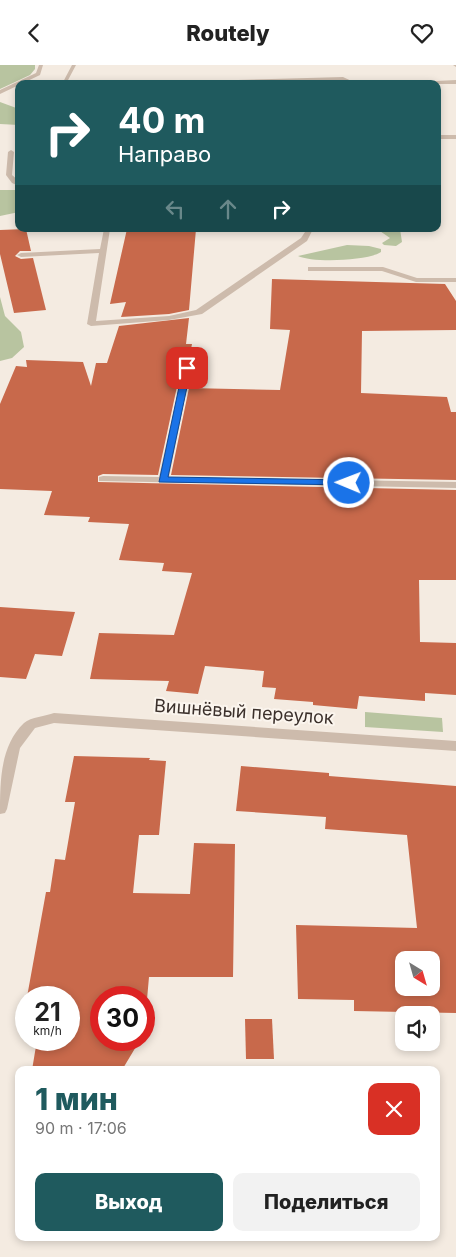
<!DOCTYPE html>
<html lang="ru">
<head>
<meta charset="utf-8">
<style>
	:root { --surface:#fff; --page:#f2f2f2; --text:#222; --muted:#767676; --accent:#1f5a5e }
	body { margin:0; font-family:Inter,sans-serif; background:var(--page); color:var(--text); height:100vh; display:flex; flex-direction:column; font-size:19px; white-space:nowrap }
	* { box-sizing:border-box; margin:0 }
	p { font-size:16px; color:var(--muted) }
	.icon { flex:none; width:28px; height:28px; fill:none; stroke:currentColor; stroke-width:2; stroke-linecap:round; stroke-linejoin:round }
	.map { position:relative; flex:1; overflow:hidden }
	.side { position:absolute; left:15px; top:1001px; width:425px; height:175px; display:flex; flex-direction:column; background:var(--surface); border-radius:10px; box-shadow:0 2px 8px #0003 }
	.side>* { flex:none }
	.hud { position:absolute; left:15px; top:15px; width:426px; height:152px; border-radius:10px; box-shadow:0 2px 8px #0003; background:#1f5a5e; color:#fff; overflow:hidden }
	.needle { width:32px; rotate:143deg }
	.buttons { position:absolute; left:395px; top:886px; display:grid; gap:10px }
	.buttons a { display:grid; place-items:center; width:45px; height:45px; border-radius:10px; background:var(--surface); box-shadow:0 2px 8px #0003; font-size:25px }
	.speed { position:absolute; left:15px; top:921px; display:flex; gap:10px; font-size:25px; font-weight:700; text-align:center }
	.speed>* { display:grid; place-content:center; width:65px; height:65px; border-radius:50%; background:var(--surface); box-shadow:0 2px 8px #0003; line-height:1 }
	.speed small { font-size:12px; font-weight:400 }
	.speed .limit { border:8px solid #d22; background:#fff; color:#111 }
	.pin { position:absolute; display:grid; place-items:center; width:42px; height:42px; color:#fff; margin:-21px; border-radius:10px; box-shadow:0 2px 8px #0006 }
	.me { position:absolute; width:55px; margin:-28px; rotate:271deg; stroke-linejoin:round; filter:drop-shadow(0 0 4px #0008) }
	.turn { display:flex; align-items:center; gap:18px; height:105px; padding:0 20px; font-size:22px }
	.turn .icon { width:65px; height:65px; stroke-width:2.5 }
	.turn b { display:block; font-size:35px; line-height:42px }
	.lanes { display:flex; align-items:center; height:48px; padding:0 20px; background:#0003; justify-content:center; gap:25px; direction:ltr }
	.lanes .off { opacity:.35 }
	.round { display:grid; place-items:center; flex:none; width:52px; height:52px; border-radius:10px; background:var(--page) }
	.headline { display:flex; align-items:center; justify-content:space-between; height:85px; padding:0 20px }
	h1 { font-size:30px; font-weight:800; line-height:38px; color:var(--accent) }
	.button { display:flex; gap:10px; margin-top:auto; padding:10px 20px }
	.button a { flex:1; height:58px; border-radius:10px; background:var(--accent); color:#fff; font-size:20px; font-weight:800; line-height:58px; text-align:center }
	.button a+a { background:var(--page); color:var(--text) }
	header { display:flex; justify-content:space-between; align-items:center; height:65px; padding:0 20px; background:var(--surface); font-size:22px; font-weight:800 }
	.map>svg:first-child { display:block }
</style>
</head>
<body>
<header><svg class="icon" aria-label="back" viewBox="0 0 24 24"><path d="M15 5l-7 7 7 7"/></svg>Routely<svg class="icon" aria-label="heart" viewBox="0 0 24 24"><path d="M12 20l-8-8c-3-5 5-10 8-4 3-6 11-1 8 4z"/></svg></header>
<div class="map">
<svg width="456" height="1192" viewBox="0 0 456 1192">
	<rect width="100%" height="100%" fill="#f4ebe1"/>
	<g fill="#b8c4a0">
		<polygon points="0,0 35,0 35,4 30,10 0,24"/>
		<polygon points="0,37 19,44 19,60 0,59"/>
		<polygon points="0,125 19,125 19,147 0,151"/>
		<polygon points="377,164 400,164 402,177 396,181 384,180 382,178 390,173"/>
		<path d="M347,180L369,181L381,184V187C368,196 312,198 298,191Z"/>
		<polygon points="0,232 5,251 21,267 24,282 12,293 0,296"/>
		<polygon points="365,647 442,653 443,667 365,662"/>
	</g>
	<g fill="#c8694b" fill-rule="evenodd">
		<polygon points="26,164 31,186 20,186 15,191 21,194 33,193 46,245 14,248 0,189 0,165"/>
		<polygon points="127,164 196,164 189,245 169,249 121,252 126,237 110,239"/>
		<polygon points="272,214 445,219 456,236 456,265 362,266 361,328 447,332 451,347 456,347 456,415 171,410 189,323 280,325 290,265 270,264"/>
		<polygon points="189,253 186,279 192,279 188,299 181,303 158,410 103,409 98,411 98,417 456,425 456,515 419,515 420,577 456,578 456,630 425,628 425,636 359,631 357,644 313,640 313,637 274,634 276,623 262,622 264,606 205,601 198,629 166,626 169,616 90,614 99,568 174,570 192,508 162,506 164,498 119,495 129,459 88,457 90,452 44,450 52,426 0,424 0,339 16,301 27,302 26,295 83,297 91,321 96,298 107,298 119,261"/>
		<polygon points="0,542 75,547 62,591 35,589 26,614 0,612"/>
		<polygon points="74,691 150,693 149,695 166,696 159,770 139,770 133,828 190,829 194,778 235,779 233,912 149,912 144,968 144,932 101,932 101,975 140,975 122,1005 32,1005 37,975 69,975 69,932 27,932 46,827 50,827 55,794 65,795 75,737 65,737"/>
		<path d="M241,701L329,708V711L456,721V948L354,946V935L298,934L296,860L417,863L407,770L325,764L326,752L236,746ZM404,895H431V922H404Z"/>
		<polygon points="245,954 272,954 274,994 246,994"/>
	</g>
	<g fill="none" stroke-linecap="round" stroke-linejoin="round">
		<g fill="#cdbbac" fill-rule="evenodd">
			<polygon points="39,0 43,0 40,10 0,29 0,25 36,8"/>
			<polygon points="72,0 76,0 67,17 69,19 62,19"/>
			<polygon points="453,0 456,0 456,2"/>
			<polygon points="343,12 358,19 342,16 94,19"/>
			<polygon points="456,15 456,19 414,19 416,17"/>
			<rect x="438" y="70" width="18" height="4"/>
			<polygon points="11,85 14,87 12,110 19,116 19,121 12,118 6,110 8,87"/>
			<polygon points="104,164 110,164 96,256 169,251 196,245 301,173 307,164 313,164 307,176 202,249 169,255 91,261 87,259 99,188 21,192 17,190 21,188 100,184"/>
			<polygon points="308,202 383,202 417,213 456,213 456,217 416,217 382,206 308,206"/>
			<polygon points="187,300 191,303 169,412 456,417 456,423 99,416 99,412 103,411 159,412 183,303"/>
			<path d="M54,648L456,676V686L54,658L35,663L20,683L7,744L5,748L0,749C0,717 0,681 24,658C31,652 46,651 54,648Z"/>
		</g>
	</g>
	<polygon fill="#1a73e8" stroke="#114b97" points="187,301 191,303 168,412 349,415 352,416 352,420 159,417 183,303"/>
	<g text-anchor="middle" stroke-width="4" stroke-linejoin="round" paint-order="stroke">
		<g font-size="18" fill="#3b302b" stroke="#fbf5ee">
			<text transform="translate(244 647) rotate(4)" y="6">Вишнёвый переулок</text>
		</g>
	</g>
</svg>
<div class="buttons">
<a><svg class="needle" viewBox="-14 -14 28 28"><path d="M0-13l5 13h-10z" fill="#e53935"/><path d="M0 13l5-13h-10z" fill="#767676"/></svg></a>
<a><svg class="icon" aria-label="sound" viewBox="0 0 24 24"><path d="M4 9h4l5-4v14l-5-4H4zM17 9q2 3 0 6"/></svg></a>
</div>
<div class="speed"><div>21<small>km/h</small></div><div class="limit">30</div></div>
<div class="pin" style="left:187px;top:303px;background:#d93025"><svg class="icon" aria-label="arrive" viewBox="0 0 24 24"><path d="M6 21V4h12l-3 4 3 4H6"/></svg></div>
<svg class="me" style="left:349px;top:418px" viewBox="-20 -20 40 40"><circle r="17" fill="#1a73e8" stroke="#fff" stroke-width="3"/><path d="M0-11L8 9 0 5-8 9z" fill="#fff"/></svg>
<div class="hud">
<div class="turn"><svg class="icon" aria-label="right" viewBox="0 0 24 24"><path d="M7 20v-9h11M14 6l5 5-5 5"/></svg><div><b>40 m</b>Направо</div></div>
<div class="lanes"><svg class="icon off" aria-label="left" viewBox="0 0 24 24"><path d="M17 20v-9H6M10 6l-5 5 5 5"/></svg><svg class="icon off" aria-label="ahead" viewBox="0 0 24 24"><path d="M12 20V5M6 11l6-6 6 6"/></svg><svg class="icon" aria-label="right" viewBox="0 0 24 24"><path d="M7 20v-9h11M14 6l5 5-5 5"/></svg></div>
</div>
<section class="side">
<div class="headline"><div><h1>1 мин</h1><p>90 m · 17:06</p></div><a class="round" style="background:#d93025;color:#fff"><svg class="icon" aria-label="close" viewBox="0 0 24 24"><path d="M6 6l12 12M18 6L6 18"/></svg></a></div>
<div class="button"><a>Выход</a><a>Поделиться</a></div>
</section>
</div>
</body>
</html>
